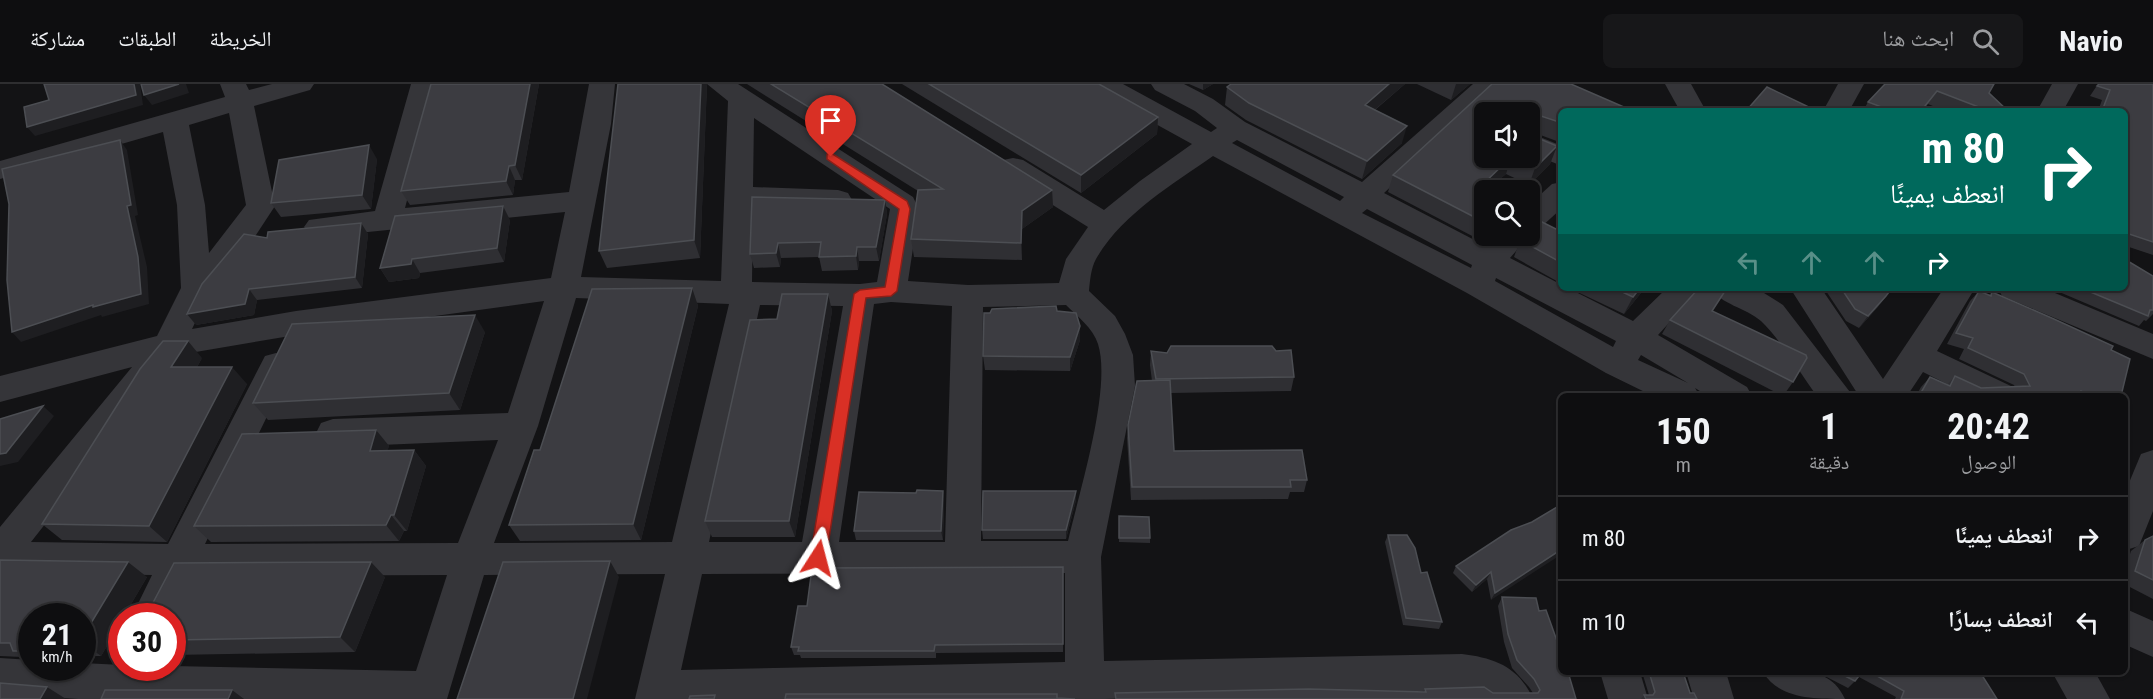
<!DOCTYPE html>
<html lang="ar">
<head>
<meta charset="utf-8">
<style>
	:root { --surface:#0e0e10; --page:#171719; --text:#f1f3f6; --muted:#9b9c9f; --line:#2e2e30 }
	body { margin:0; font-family:"Roboto Condensed","Noto Naskh Arabic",sans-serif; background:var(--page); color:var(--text); direction:rtl; height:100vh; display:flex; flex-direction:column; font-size:22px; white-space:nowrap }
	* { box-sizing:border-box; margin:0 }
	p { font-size:20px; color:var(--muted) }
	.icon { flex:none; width:33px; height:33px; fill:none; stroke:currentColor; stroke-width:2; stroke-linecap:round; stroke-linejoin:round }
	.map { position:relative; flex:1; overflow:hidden; direction:ltr }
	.drawer { position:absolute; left:1558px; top:309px; width:570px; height:282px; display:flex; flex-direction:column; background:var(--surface); border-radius:9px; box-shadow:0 2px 4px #0004,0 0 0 2px var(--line); direction:rtl }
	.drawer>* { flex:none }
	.banner { position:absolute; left:1558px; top:24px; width:570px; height:183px; border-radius:9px; box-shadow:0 2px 4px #0004,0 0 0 2px var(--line); direction:rtl; background:#00695c; color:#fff; overflow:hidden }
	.tools { position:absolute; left:1474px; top:18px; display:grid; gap:12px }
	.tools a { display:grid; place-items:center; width:66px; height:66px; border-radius:9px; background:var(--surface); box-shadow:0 2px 4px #0004,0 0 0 2px var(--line); font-size:30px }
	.speed { position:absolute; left:18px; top:519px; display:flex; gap:12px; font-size:30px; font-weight:700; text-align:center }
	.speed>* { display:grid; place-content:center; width:78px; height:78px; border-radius:50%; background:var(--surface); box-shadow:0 2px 4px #0004,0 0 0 2px var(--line); line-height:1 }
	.speed small { font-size:15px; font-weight:400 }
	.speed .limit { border:9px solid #d22; background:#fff; color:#111 }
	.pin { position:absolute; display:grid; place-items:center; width:51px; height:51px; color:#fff; margin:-62px -26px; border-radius:50% 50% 50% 0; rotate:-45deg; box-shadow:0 0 6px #0007 }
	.pin .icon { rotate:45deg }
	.me { position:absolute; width:66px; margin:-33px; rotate:9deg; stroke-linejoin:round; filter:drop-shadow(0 0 4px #0008) }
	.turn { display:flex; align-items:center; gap:21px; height:126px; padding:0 24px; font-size:27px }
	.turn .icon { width:78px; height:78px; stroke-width:2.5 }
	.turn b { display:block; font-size:42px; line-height:51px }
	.lanes { display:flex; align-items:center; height:57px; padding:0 24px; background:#0003; justify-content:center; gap:30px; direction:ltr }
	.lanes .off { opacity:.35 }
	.eta { display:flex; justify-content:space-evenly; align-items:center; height:102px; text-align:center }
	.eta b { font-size:36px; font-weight:700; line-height:42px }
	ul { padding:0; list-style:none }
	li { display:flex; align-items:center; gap:18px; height:84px; padding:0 24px; border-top:2px solid var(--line) }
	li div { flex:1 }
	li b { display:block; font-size:22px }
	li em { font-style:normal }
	header { display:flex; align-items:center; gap:36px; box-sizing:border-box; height:84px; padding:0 30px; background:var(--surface); border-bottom:2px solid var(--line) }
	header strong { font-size:28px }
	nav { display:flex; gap:33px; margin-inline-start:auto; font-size:21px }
	.search { width:420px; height:54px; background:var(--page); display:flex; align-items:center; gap:15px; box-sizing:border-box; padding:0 21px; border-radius:9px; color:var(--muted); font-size:22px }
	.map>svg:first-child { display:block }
</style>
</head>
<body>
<header>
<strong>Navio</strong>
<div class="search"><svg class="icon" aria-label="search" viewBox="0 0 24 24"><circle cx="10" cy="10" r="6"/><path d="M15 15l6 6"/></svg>ابحث هنا</div>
<nav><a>الخريطة</a><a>الطبقات</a><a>مشاركة</a></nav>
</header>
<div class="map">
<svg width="2153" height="615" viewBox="0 0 2153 615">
	<rect width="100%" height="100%" fill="#131315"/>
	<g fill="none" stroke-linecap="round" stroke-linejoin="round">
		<g fill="#353539" fill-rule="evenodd">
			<path d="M220,0H246L249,6L272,0H314L310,6L254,22L275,122L252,157L209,210L192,245L296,227L551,194L565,128L319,153L309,150L304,143L309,136L375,127L411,0H437L405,124L569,108L589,0H615L611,40L581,193L721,197L728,17L707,0H738L913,113L919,125L908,197L968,201L1059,199L1066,175L1088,143L1003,90L999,83L1003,76L1013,74L1023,76L1104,126L1140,97L1192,60L1094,6L1090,0H1123L1211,48L1217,44L1195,27L1155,6L1151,0H1184L1213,15L1245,38L1362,98L1473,0H1502L1384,109L1486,162L1497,152H1529L1510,174L1562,201V204H1568L1633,237L1667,204H1701L1658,251L1747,303L1752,312H1708L1695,304L1700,312H1653L1606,289L1467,209L1213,72C1173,100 1121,131 1096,175C1091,184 1090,196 1089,207L1115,232L1125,250L1133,271L1135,302L1101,473L1104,577L1462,570C1495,574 1519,583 1533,615H1488L1480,609L1462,606L1105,615H635L665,490L484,491L447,615H78L0,610V574L32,576V584H82V579L122,581V584L172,582L416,587L447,491L190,492L170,532H132L152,491L0,489V443L132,283L0,318V292L157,252L181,204L177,121L163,48L0,95V77L225,13ZM229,29L246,121L209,169L205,121L189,41ZM754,34L890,125L877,198L860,200L752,198L753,122L838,126L848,123L852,116L848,109L838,106L753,103ZM1237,56L1344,113L1340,117L1232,59ZM1367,125L1472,181L1471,184L1362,129ZM1496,194L1616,257L1613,263L1495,197ZM576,214L729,220L672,458L494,459L538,342ZM544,217L508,329L333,335L321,339L316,349L321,359L333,363L498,356L458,459L205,460L292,281L287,272L276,269L265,272L168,460L31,458L178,271L296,251ZM891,218L952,222L945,458H839L874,220ZM760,221L843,222L802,458H709ZM1066,221C1077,232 1093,244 1098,260C1112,304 1079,409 1068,457H981L983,223ZM1641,271L1688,299L1638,276ZM1065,489V578L681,586L702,490Z"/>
			<polygon points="1665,0 1691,0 1706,27 1680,27"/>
			<polygon points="1838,0 1864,0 1849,27 1823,27"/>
			<polygon points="2052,0 2078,0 2063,27 2037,27"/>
			<polygon points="1530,49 1562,62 1562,82 1530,69"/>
			<polygon points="1562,98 1562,124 1540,144 1530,147 1530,120 1552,100"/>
			<path d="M1711,204H1756L1783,221L1853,312H1817C1801,290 1780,255 1761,237C1746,224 1720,220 1711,204Z"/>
			<polygon points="1790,204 1821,204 1883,295 1944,204 1975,204 1937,267 2013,303 2018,312 1971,312 1923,288 1907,312 1859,312"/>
			<polygon points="1998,204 2043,204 2153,250 2153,275 2002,212"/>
			<polygon points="2153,366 2153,427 2139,462 2126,466 2126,406 2141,370"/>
			<polygon points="2126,525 2153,537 2153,573 2126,561"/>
			<polygon points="1600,588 1640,588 1648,615 1608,615"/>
			<polygon points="1686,588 1726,588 1734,615 1694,615"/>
			<path d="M1763,588C1796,588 1829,580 1845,615C1813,615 1779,615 1763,588Z"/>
			<polygon points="2052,588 2095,588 2110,615 2067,615"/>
		</g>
	</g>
	<g fill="#2f2f33" fill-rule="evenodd">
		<polygon points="431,0 539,0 522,96 515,96 513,111 410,121 401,107"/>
		<polygon points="618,0 707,0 700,174 607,184 599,167"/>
		<polygon points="747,0 882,0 1052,106 1053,123 1022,145 1022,176 914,173 911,155 918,107"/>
		<polygon points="902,0 1099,0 1158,33 1157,50 1081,109"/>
		<polygon points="1189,0 1213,0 1203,6"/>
		<polygon points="1231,0 1405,0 1375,26 1402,59 1362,95 1246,36 1225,21 1227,3"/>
		<polygon points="1417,0 1470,0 1451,16"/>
		<path d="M1572,0L1562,27V59L1535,49V53L1557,62L1550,80L1529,101L1506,90L1485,106V145L1476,154L1388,108L1393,91ZM1530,28V74H1485Z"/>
		<polygon points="1885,0 1989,9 2008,27 1945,27 1928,20 1922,27 1863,27 1868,18"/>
		<polygon points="2098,0 2153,0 2153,171 2126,162 2126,27 2098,27 2102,16 2090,12"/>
		<polygon points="377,75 371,125 281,133 271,119"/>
		<polygon points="885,116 887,130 879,177 859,177 858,186 822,187 819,173 781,174 780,183 754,184 750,170"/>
		<polygon points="510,136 504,178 420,189 419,194 389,198 380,184"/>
		<polygon points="361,139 368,150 362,204 257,216 254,231 196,241 267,154"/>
		<polygon points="1562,148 1562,200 1514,173 1520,156"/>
		<polygon points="2153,192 2153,230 2146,237 2144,236 2139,242 2050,204 2126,204"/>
		<polygon points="692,204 698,222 641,456 520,457 509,441 540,366"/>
		<polygon points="1569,204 1645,204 1624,230"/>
		<polygon points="1824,204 1892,204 1877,224 1859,244 1846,237"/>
		<polygon points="1979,207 1989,211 1992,208 2111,266 2121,312 1916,312 1921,303 1930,293 1947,301 1955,292 1981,304 2015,303 2014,301 1959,275 1964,265 1947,260 1970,217"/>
		<polygon points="828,210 832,227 795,453 712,453 705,437 777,235"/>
		<polygon points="1057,227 1080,256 1070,287 985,286 983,272"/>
		<polygon points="1712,227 1793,298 1783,312 1662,250 1670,236"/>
		<polygon points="485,248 460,326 268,336 253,319"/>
		<polygon points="1151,267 1294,293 1291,307 1171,309 1174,367 1307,396 1304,408 1290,408 1288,415 1131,416 1127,354 1128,341 1152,297 1150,281"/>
		<polygon points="202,274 197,283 247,300 167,458 62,456 42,440"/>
		<polygon points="376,346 389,362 387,367 414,366 426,382 407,447 404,447 399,457 211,458 194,442"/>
		<polygon points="916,409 944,416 943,456 856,456 854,447"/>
		<polygon points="1076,416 1066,455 983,455 982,446"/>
		<polygon points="1562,420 1491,516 1487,495 1472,508 1453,489 1456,482"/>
		<polygon points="1119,432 1150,454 1150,459 1119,458"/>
		<polygon points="1388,451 1421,489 1442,538 1439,545 1403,541 1385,458"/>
		<polygon points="2153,452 2153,515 2126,501 2126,482 2131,467 2145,456"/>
		<polygon points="0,476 147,493 124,532 122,532 122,537 101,572 82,572 82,532 32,532 32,580 22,573 0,572"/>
		<polygon points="1063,483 1063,568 936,569 936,574 801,574 800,571 794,571 791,563 807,522"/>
		<polygon points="385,493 355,568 172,571 172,532"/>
		<polygon points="1502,513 1539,527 1576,615 1115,615 1115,609 1424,608 1425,605 1493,609 1533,609 1529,603 1512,584 1504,558 1498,522"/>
		<polygon points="1642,588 1683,588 1690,609 1697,615 1641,615 1644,611 1649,611"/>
		<polygon points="1817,588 1980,588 1997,615 1895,615 1896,613 1859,593 1848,604"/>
	</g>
	<g fill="#1e1e21">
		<polygon points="134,0 140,0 143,21 35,52 27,43"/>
		<polygon points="179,0 186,0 189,9 152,21 144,11"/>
		<polygon points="530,0 539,0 522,96 515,81"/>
		<polygon points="701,0 707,0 700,174 694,156"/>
		<polygon points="1203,0 1213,0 1203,6"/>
		<polygon points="1389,0 1405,0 1360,38 1365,21"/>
		<polygon points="1456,0 1470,0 1451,16"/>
		<polygon points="1158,33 1157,50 1081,109 1081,91"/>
		<polygon points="1407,42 1402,59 1362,95 1367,77"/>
		<polygon points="120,56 127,66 138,131 135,132 147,183 149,220 102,233 101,231 21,258 12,248 127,122"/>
		<polygon points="369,61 377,75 371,125 362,111"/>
		<polygon points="1557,62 1550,80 1529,101 1535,84"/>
		<polygon points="1510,74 1511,74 1506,90 1488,106 1485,106 1485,110 1478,105"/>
		<polygon points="509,82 515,96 513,111 506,97"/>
		<polygon points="1052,106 1053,123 1022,145 1022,176 1021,159 1022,127"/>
		<polygon points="885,116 887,130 879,177 876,163"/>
		<polygon points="503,122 510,136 504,178 497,164"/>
		<polygon points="1485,134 1485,145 1476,154 1482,137"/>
		<polygon points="361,139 368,150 362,204 355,193"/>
		<polygon points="778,159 781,174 780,183 776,169"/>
		<polygon points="857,163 859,177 858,186 856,172"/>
		<polygon points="412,175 420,189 419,194 389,198 380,184"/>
		<polygon points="692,204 698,222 641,456 633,440"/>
		<polygon points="1640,204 1645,204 1624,230 1633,213"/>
		<polygon points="249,205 257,216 254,231 196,241 187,230"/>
		<polygon points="828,210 832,227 795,453 789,437"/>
		<polygon points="1886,212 1877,224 1859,244 1868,232"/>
		<polygon points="475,231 485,248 460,326 449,309"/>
		<polygon points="1080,242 1080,256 1070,287 1070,273"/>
		<polygon points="188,257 202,274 187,301 171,283"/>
		<polygon points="232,283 247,300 167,458 149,442"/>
		<polygon points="43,322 54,332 18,378 0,382 0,370"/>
		<polygon points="376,346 389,362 383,384 370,367"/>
		<polygon points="414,366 426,382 407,447 394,431"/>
		<polygon points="943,407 944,416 943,456 941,447"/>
		<polygon points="1076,407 1076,416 1066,455 1066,446"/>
		<polygon points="391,431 404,447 399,457 386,441"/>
		<polygon points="1562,465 1562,470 1491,516 1495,509"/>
		<polygon points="610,477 619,493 587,615 573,615"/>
		<polygon points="128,478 147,493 124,532 122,532 122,537 101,572 82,558 82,554"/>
		<polygon points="371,478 385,493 355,568 340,553"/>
		<polygon points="1491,488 1487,495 1472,508 1476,501"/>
		<polygon points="47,603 66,615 40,615"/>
		<polygon points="232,606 244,615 228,615"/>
	</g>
	<g fill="#3c3c41" stroke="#4c4e53" stroke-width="1.5">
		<polygon points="44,0 134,0 136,11 27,43 24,23 49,16"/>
		<polygon points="141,0 179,0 144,11"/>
		<polygon points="431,0 530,0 515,81 509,82 506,97 401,107"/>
		<polygon points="618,0 701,0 694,156 599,167"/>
		<polygon points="771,0 882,0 1052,106 1022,127 1021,159 911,155 918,106 943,105"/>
		<polygon points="929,0 1099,0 1158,33 1081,91"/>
		<polygon points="1231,0 1389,0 1365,21 1407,42 1367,77 1249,19 1227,3"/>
		<polygon points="1492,0 1571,0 1633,27 1562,27 1562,39 1535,30 1535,53 1557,62 1535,84 1515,74 1530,74 1530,28 1485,28 1485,74 1510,74 1478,105 1485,108 1485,134 1482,137 1393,91"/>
		<polygon points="1885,0 1994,0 1989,9 2008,27 1989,27 1937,7 1921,27 1892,27 1868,18"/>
		<polygon points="2099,0 2153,0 2153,158 2126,149 2126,27 2102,27 2110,6 2097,2"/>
		<polygon points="1767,3 1817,27 1746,27"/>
		<polygon points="120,56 131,121 127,122 138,173 141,210 93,223 93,221 12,248 7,196 9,120 2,85"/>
		<polygon points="369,61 362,111 271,119 279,76"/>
		<polygon points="752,113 885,116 876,163 857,163 856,172 819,173 821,158 778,159 776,169 750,170"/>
		<polygon points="503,122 497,164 412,175 411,180 380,184 395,132"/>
		<polygon points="1538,136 1562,148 1562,179 1520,156 1524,152 1530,152 1530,145"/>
		<polygon points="361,139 355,193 249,205 245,220 187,230 202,200 244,150 267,154 268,148"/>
		<polygon points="2126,176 2153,192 2153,226 2150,226 2148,232 2081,204 2126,204"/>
		<polygon points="692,204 633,440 509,441 534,366 540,366 592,205"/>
		<polygon points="1614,204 1640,204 1633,213"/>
		<polygon points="1699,204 1727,204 1712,227 1806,271 1807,274 1793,298 1670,236"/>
		<polygon points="1841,204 1892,204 1886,212 1868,232 1855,225"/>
		<polygon points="1979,207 1991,212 1992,208 2054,235 2113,262 2111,266 2130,275 2121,312 2093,312 2081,307 2080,312 1919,312 1930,293 1950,302 1955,292 1981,304 2030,302 2024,290 1968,264 1973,254 1956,249"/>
		<polygon points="782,210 828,210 789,437 705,437 750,236 777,235"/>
		<polygon points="1056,222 1057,227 1076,229 1080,242 1070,273 983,272 984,229 990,229 992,225"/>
		<polygon points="475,231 449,309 253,319 292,240"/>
		<polygon points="163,257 188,257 171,283 232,283 149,442 42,440 140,285"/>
		<polygon points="1171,262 1272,262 1276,267 1291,266 1294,293 1156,295 1151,267 1167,269"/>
		<polygon points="1170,296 1174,367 1302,366 1307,396 1290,396 1291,403 1132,403 1128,341 1137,297"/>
		<polygon points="43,322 6,369 0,370 0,335"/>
		<polygon points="376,346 370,367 414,366 394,431 391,431 386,441 194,442 242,350"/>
		<polygon points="917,406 943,407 941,447 854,447 859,408 916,409"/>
		<polygon points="983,407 1076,407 1066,446 982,446"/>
		<polygon points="1562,420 1562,465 1495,509 1491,488 1476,501 1456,482 1511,446 1532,438"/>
		<polygon points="1119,432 1149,433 1150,454 1119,454"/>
		<polygon points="1388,451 1407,451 1415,464 1421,489 1427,488 1442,538 1406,534"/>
		<polygon points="2153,452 2153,496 2135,487 2145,456"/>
		<polygon points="0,476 128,478 82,554 82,532 32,532 32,567 13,567 10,559 0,559"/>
		<polygon points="610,477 573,615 457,615 503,478"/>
		<polygon points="371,478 340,553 172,556 172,532 146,532 174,479"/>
		<polygon points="1063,483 1063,560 935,561 934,567 798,567 799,563 791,563 798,522 807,522 812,484"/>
		<polygon points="1502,513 1536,514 1539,527 1546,526 1562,571 1562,588 1568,588 1576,615 1116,615 1115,609 1309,605 1426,608 1425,605 1484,603 1493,609 1538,609 1540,606 1534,595 1517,576 1508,550"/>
		<polygon points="1649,588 1683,588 1690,609 1694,609 1697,615 1646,615 1644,611 1653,611 1655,608"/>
		<polygon points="1837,588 1862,588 1855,597"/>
		<polygon points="1870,588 1980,588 1997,615 1901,615 1904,607"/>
		<polygon points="0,599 47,603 40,615 0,615"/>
		<polygon points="105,606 232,606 228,615 101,615"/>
		<polygon points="786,610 1057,610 1057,614 1075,615 785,615"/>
		<polygon points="715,611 714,615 689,615 690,612"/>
	</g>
	<polygon fill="#d93025" stroke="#8d1f18" stroke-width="1.5" points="831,69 907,117 910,125 897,207 891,212 866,214 826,474 818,480 810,474 854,210 860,206 885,203 899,125 827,75 827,70"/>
</svg>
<div class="tools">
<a><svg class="icon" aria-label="sound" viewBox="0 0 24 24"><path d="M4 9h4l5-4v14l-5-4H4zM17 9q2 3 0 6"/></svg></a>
<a><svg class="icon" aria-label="search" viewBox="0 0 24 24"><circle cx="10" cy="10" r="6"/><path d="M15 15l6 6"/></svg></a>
</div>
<div class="speed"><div>21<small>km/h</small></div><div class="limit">30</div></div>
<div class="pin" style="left:831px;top:73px;background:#d93025"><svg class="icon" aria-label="arrive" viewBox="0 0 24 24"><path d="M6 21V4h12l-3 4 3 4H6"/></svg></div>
<svg class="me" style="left:818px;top:474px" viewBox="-20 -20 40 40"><path d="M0-17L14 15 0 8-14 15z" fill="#d93025" stroke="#fff" stroke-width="4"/></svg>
<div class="banner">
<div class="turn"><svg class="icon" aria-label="right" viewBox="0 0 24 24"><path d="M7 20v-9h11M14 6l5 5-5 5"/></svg><div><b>80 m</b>انعطف يمينًا</div></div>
<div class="lanes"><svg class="icon off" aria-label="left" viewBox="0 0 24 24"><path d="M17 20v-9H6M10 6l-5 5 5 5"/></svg><svg class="icon off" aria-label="ahead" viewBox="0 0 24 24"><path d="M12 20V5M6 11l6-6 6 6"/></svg><svg class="icon off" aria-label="ahead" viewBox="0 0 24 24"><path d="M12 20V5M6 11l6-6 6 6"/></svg><svg class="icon" aria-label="right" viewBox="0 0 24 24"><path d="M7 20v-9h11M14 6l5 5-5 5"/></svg></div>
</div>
<section class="drawer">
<div class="eta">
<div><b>20:42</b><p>الوصول</p></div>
<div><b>1</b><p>دقيقة</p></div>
<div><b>150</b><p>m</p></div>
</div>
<ul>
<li><svg class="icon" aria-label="right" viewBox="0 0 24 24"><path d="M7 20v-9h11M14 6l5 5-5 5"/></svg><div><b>انعطف يمينًا</b></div><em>80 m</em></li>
<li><svg class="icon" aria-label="left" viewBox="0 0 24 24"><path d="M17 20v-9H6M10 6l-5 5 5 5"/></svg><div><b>انعطف يسارًا</b></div><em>10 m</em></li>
</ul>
</section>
</div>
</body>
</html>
